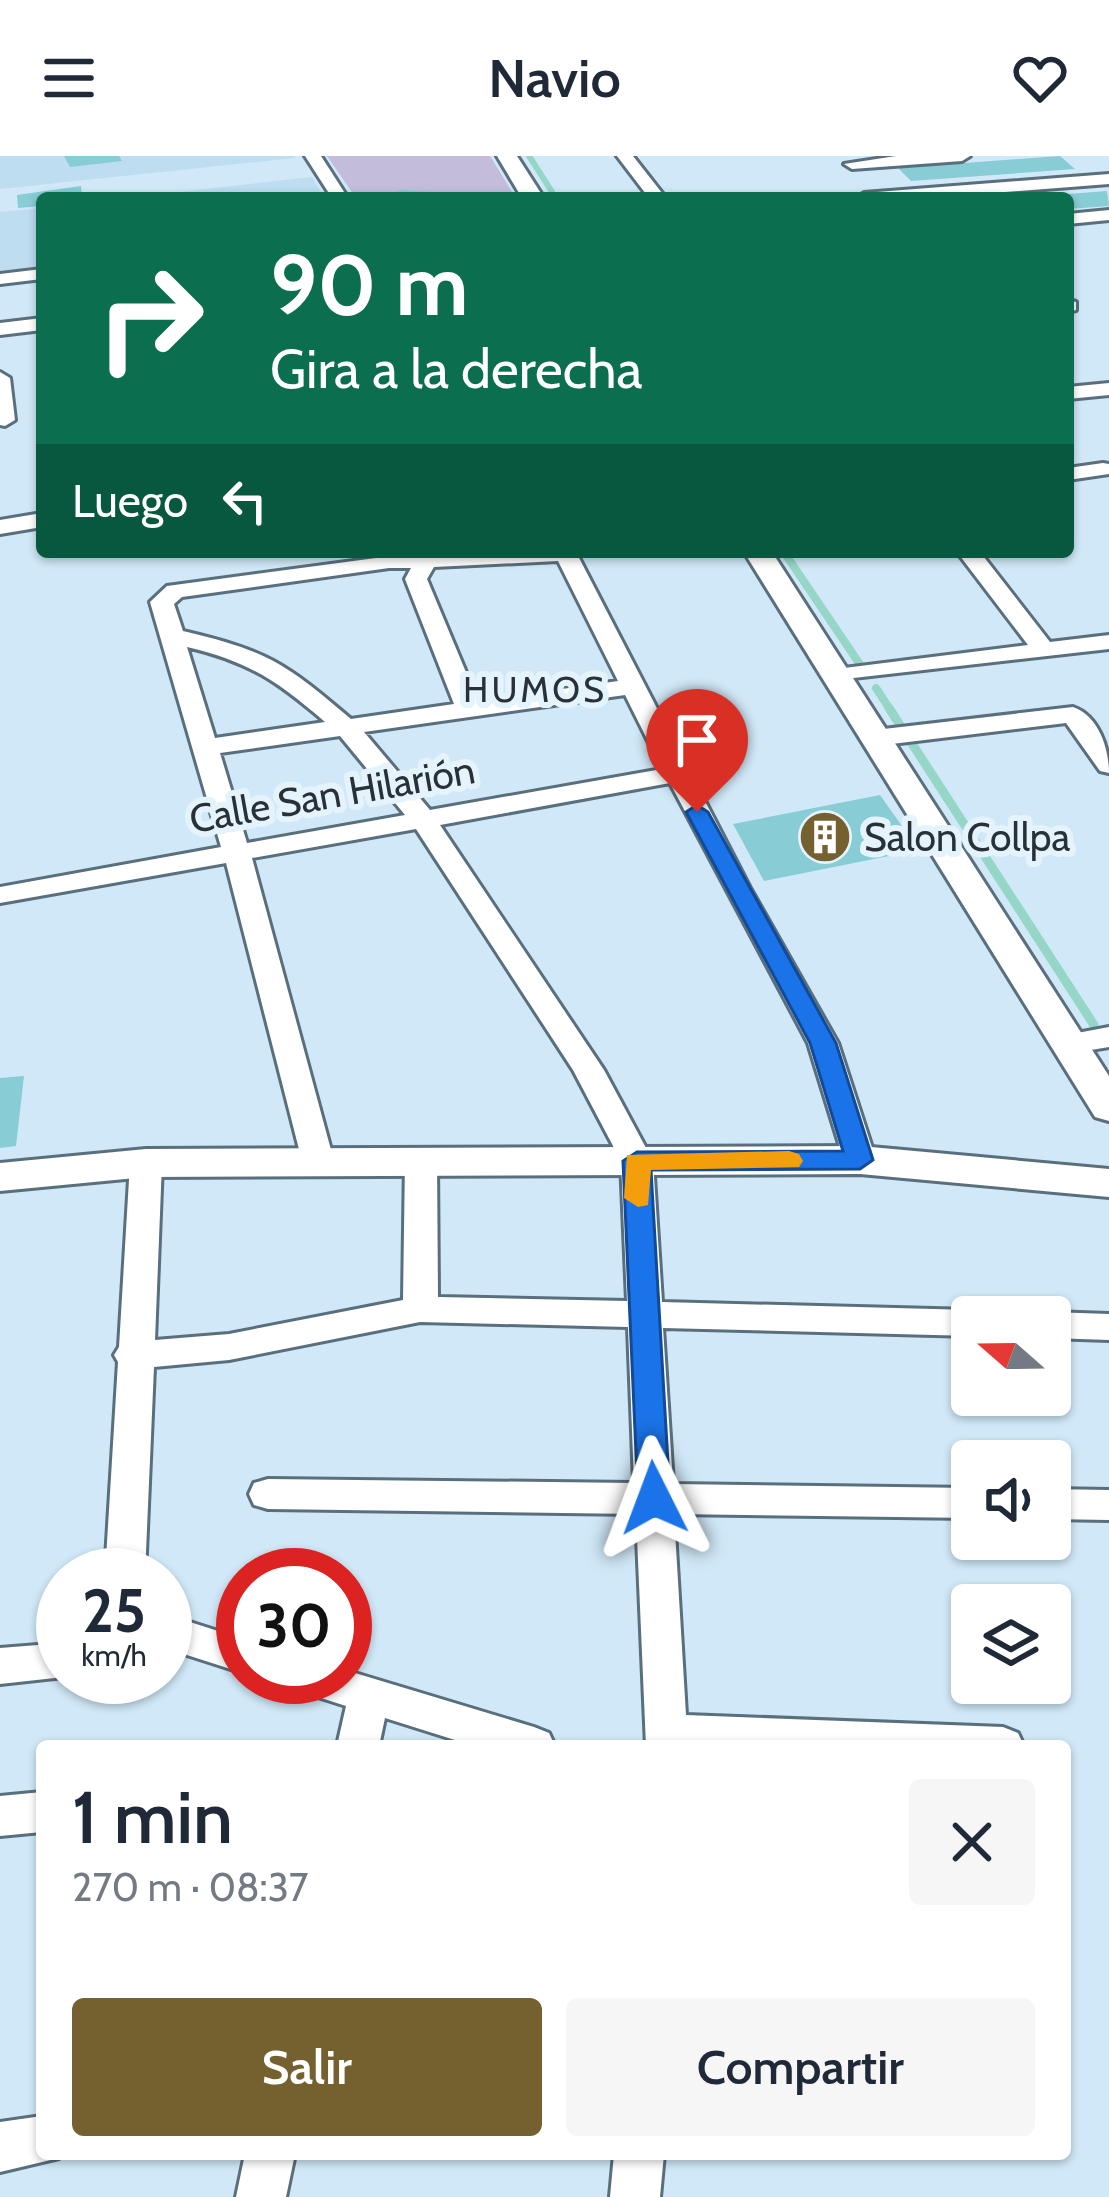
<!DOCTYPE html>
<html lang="es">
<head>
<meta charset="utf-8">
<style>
	:root { --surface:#fff; --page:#f6f6f7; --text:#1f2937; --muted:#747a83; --accent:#74612f }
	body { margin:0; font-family:Cabin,sans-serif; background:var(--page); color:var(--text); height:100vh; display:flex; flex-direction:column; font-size:45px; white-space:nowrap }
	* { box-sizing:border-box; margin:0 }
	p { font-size:39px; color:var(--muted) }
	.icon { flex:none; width:66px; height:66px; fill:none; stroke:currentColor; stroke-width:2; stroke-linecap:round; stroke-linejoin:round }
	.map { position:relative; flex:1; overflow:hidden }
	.details { position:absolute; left:36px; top:1584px; width:1035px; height:420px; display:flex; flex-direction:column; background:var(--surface); border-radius:12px; box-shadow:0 3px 9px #0004 }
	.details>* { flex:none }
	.hud { position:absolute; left:36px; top:36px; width:1038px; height:366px; border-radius:12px; box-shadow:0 3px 9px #0004; background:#0b6e4f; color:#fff; overflow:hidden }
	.needle { width:78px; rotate:290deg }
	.fabs { position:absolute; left:951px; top:1140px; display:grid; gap:24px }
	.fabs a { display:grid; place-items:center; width:120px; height:120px; border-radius:12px; background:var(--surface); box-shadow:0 3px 9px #0004; font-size:60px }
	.speed { position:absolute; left:36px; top:1392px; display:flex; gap:24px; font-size:60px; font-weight:700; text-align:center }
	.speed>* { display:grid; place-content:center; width:156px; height:156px; border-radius:50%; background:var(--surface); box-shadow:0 3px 9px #0004; line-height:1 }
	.speed small { font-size:30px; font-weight:400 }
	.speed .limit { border:18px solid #d22; background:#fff; color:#111 }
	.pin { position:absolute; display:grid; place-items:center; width:102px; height:102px; color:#fff; margin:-123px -51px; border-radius:50% 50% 50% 0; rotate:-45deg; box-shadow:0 0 12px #0007 }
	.pin .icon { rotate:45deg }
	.me { position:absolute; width:132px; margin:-66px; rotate:357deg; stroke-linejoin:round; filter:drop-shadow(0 0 9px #0008) }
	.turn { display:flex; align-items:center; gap:42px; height:252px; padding:0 36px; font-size:54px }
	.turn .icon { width:156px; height:156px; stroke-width:2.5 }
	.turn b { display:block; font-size:84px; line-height:102px }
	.then { display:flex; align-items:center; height:114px; padding:0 36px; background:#0003; gap:24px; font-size:45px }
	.round { display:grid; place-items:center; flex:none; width:126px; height:126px; border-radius:12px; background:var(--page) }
	.headline { display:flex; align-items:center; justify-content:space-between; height:204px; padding:0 36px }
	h1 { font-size:72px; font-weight:600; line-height:90px }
	.action { display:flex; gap:24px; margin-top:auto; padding:24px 36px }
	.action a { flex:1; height:138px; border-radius:12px; background:var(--accent); color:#fff; font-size:48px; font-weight:600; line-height:138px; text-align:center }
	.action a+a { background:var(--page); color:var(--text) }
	header { display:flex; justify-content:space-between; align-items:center; height:156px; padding:0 36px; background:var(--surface); font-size:54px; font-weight:600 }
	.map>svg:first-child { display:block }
</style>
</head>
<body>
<header><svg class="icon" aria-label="menu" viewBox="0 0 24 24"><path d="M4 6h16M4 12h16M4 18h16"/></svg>Navio<svg class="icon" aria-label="heart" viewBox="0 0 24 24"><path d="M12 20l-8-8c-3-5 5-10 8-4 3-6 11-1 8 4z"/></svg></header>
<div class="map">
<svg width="1109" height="2041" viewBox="0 0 1109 2041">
	<rect width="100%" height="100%" fill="#d0e8f7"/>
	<g fill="#bfddf0">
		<polygon points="0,0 294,0 295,2 0,33"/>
		<polygon points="312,21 325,42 127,42"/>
		<polygon points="42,52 42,113 0,118 0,56"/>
	</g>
	<polygon fill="#c3bddb" points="327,0 490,0 516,42 356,42"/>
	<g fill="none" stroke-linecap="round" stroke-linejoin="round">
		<polyline stroke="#95d6c6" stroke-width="6" points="529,0 556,42"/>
		<g stroke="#95d6c6" stroke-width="8">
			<polyline points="784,396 863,513"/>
			<polyline points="876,532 891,555"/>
		</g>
		<polyline stroke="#95d6c6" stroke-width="9" points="889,552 1094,869"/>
	</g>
	<g fill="#88ccd5">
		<polygon points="64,0 119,0 122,5 70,11"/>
		<polygon points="1060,0 1075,13 911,25 898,12"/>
		<polygon points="81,30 82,42 42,42 42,50 18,52 17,39"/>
		<polygon points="403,34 429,36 446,42 372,42"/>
		<polygon points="1107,35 1109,50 1068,53 1068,38"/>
		<polygon points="880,639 919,694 764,725 733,668"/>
		<polygon points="24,920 16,990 0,992 0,922"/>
	</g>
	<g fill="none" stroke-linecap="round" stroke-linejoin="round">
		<g stroke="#5a6f7d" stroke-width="6">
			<g id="minor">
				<polygon points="305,0 321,0 348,42 332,42"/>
				<polygon points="617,0 633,0 666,42 649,42"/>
				<polygon points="896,0 970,0 962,5 852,13 844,8"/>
				<polygon points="1109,18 1109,28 928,42 856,42 864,37"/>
				<polygon points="1109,54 1109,64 1068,68 1068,58"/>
				<polygon points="42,113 42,123 0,128 0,118"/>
				<polygon points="1068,144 1076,146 1076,154 1068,156"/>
				<polygon points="42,162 42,174 0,179 0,167"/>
				<polygon points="0,216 10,222 15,264 5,270 0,269"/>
				<polygon points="1109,227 1109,239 1068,243 1068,231"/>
				<polygon points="1103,307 1109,308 1109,318 1068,324 1068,312"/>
				<polygon points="42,357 42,371 0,378 0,364"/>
				<path d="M421,396H576L750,732L838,887L876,1004L872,1012H848L844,1004L808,887L670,627L440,669L604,914L653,1005L662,1146L972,1154L986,1161H972V1180L663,1172L673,1328L972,1332V1362L674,1358L686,1559L1003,1571L1018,1577L1024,1590H646L636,1358L268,1353L254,1349L249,1338L254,1327L268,1323L634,1327L628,1171L420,1166L229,1204L154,1211L145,1419H105L118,1206L114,1199L119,1191L130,1007L134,999H158L162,1007L155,1184L229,1178L403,1144L405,1005L409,997H433L437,1005L438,1141L627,1145L621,1005L573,914L416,673L252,702L334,1005L330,1013H306L302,1005L226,707L0,747V731L221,691L150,446L167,430ZM558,405L618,525L478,545L427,423L434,411ZM389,412H411L405,423L454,548L351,563C285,507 268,495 183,475L174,448L182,441ZM187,491C250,506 277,525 325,566L215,582ZM625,539L662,613L430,654L364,576ZM340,580L405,659L247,687L220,597Z"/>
				<polygon points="957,396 980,396 1050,486 1109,479 1109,493 827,525 824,520 836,513 1028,489"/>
				<path d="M1073,551C1099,560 1109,593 1109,617L1100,615L1066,567L875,590L862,582L875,574Z"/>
				<polygon points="1109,871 1109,891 1067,898 1052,888 1056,881"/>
				<polygon points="1050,1156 1109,1158 1109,1184 1050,1182 1050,1161 1037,1161"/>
				<polygon points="1050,1333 1109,1334 1109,1364 1050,1363"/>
				<polygon points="165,1458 243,1483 243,1517 165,1492"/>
				<polygon points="63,1487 64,1521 0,1528 0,1492"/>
				<polygon points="345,1514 534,1571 549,1577 555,1590 474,1590 385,1562 379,1590 337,1590 346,1550 296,1534 290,1521 345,1521"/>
				<polygon points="42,1636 42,1676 0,1680 0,1640"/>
				<polygon points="42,1960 42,1998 61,1998 59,2002 0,2016 0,1966"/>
				<polygon points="245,1998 295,1998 286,2041 236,2041"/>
				<polygon points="614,1998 664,1998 660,2041 610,2041"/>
			</g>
		</g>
		<g stroke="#5a6f7d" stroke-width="6">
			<g id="major">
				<polygon points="497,0 517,0 544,42 522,42"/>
				<polygon points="744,396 772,396 1109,920 1109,965 1095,961"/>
				<polygon points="860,990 1109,1013 1109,1041 860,1018 146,1021 0,1035 0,1007 146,993"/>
			</g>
		</g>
		<use href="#minor" fill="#fff" fill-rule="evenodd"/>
		<use href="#major" fill="#fff" fill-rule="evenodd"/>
	</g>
	<polygon fill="#1a73e8" stroke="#114b97" stroke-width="3" points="697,649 708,656 836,887 873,1004 860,1013 651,1014 670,1342 666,1351 654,1354 643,1351 638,1342 623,1005 637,996 843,995 810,887 686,656"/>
	<polygon fill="#f59e0b" points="789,995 799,998 803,1005 799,1011 651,1014 648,1049 638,1051 624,1042 627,999"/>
	<defs>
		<g id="building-disc" transform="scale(2.7)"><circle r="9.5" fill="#74612f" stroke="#e5f3fd"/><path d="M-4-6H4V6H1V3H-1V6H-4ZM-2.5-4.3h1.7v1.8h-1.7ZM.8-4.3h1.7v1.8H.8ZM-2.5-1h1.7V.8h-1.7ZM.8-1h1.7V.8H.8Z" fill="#fff"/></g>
	</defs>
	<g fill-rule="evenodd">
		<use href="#building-disc" x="825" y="681"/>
	</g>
	<g text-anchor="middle" stroke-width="12" stroke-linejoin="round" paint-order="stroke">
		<g font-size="36" letter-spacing="3" fill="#283137" stroke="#e5f3fd">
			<text x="535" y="546">HUMOS</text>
		</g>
		<g font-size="39" fill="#283137" stroke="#e5f3fd">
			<text transform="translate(332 638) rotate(-10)" y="14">Calle San Hilarión</text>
		</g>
		<g font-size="39" fill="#283137" stroke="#e5f3fd" text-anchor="start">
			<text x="864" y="695">Salon Collpa</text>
		</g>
	</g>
</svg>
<div class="fabs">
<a><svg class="needle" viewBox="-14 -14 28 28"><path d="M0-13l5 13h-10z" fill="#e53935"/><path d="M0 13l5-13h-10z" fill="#747a83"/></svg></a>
<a><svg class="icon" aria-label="sound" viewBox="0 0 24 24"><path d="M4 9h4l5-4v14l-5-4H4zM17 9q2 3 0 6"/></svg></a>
<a><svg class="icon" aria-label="layers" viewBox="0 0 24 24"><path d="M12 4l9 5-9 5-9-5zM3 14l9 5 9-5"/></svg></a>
</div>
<div class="speed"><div>25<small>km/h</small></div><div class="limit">30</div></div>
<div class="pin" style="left:697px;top:656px;background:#d93025"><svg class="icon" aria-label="arrive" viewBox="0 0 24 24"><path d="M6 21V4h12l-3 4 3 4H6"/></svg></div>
<svg class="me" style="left:654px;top:1342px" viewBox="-20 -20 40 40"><path d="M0-17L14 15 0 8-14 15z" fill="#1a73e8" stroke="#fff" stroke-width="4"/></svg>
<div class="hud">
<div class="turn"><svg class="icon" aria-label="right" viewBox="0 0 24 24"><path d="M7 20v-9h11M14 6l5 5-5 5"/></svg><div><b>90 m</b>Gira a la derecha</div></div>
<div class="then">Luego<svg class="icon" aria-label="left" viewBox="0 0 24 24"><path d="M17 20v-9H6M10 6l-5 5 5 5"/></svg></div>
</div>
<section class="details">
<div class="headline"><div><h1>1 min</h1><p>270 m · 08:37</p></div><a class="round"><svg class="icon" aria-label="close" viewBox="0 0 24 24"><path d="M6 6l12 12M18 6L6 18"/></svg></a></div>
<div class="action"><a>Salir</a><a>Compartir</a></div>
</section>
</div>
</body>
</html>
